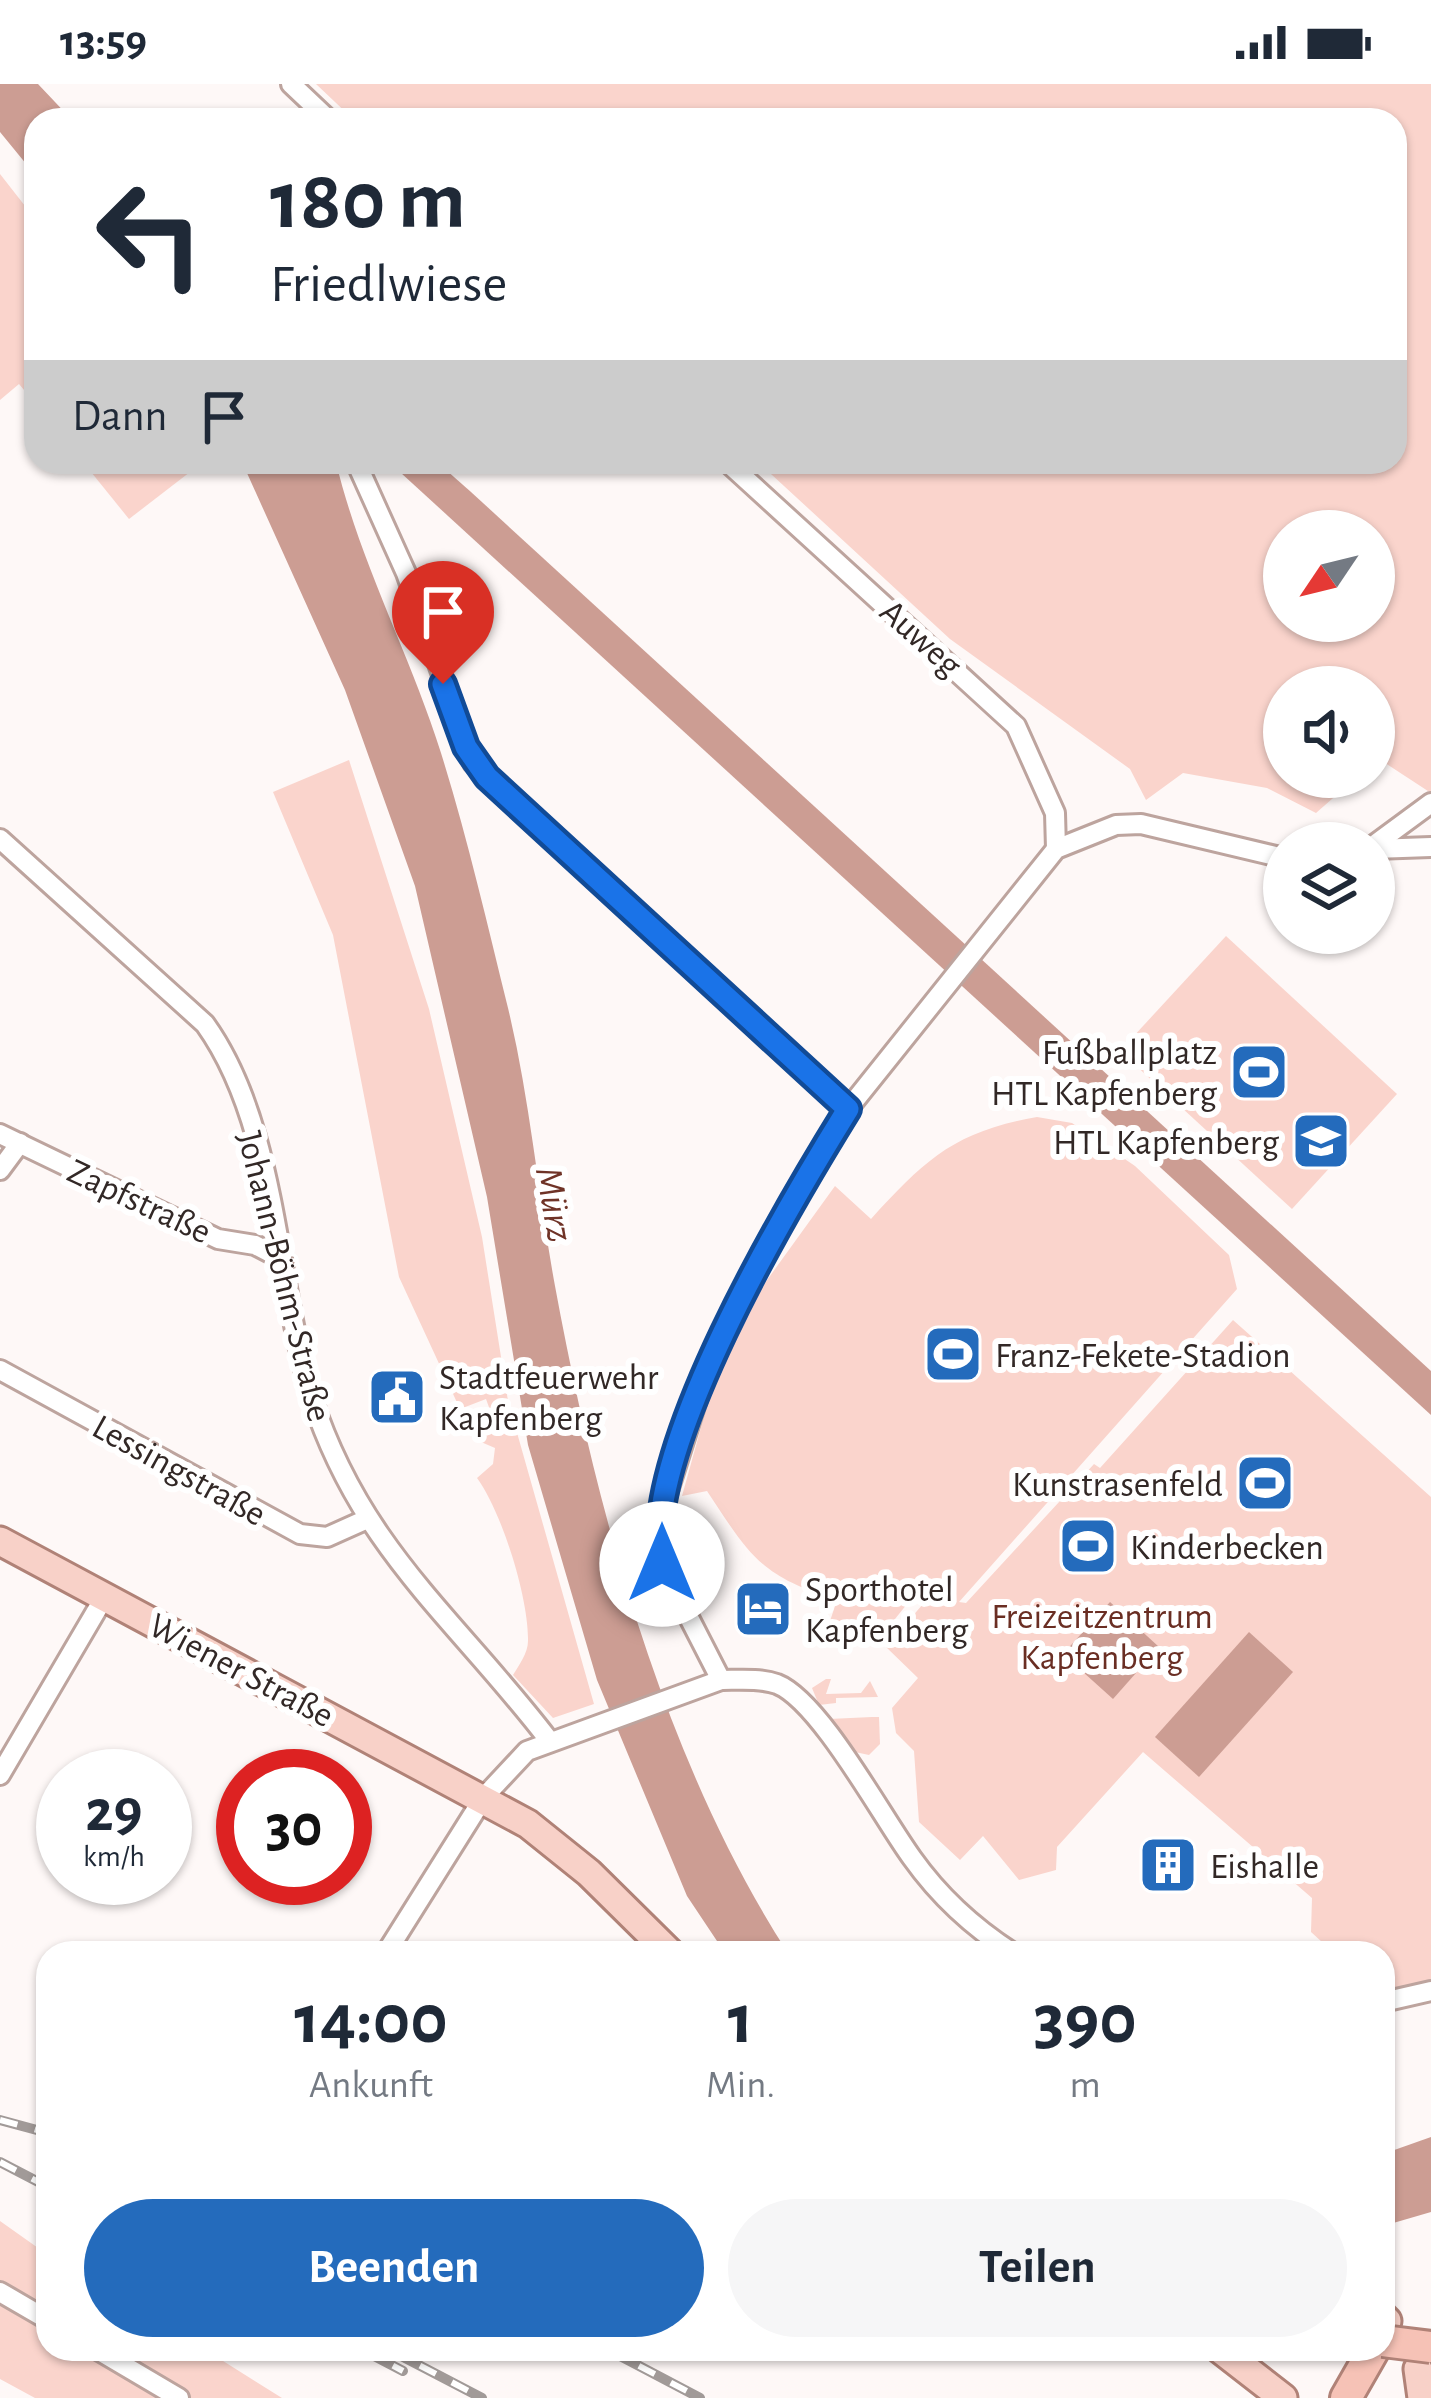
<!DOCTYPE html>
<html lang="de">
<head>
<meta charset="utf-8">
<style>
	:root { --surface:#fff; --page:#f6f6f7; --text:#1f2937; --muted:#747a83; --accent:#246bbc }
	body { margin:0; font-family:"Alegreya Sans",sans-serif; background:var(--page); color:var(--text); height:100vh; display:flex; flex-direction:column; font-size:45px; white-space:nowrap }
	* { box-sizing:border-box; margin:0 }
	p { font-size:39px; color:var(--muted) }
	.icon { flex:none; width:66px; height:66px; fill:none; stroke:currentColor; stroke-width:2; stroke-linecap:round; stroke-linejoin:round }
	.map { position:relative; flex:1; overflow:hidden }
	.details { position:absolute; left:36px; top:1857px; width:1359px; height:420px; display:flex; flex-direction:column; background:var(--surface); border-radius:36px; box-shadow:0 3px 9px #0004 }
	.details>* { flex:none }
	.top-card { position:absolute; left:24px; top:24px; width:1383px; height:366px; border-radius:36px; box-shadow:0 3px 9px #0004; background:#fff; color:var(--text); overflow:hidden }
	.needle { width:78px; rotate:235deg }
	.controls { position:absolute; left:1263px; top:426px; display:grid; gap:24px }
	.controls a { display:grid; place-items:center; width:132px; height:132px; border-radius:50%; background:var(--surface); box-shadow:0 3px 9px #0004; font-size:60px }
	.speed { position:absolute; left:36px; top:1665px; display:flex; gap:24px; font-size:60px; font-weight:700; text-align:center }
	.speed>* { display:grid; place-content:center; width:156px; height:156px; border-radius:50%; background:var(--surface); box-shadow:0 3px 9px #0004; line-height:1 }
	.speed small { font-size:30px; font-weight:400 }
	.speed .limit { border:18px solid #d22; background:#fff; color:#111 }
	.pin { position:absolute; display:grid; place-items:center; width:102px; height:102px; color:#fff; margin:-123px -51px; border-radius:50% 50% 50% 0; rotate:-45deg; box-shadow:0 0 12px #0007 }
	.pin .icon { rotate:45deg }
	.me { position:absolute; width:132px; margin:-66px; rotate:0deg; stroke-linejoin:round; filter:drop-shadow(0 0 9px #0008) }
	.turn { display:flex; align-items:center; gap:42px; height:252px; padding:0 48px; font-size:54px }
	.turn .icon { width:156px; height:156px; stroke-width:2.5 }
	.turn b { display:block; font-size:84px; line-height:102px }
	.then { display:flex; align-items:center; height:114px; padding:0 48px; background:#0003; gap:24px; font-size:45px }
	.eta { display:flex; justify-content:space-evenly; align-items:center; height:204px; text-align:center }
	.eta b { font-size:72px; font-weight:600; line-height:84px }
	.button { display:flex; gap:24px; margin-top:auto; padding:24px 48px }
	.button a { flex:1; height:138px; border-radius:72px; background:var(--accent); color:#fff; font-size:48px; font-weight:600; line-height:138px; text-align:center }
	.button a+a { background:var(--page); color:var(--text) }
	.status { display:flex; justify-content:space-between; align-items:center; height:84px; padding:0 60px; background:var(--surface); direction:ltr }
	.status svg { height:33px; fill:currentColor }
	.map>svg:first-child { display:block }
</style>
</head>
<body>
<div class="status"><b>13:59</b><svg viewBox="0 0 49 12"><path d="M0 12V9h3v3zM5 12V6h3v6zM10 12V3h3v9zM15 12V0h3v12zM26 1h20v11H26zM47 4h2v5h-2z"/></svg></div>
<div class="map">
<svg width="1431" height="2314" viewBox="0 0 1431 2314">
	<rect width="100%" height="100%" fill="#fef8f7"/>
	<g fill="#fad4cc" fill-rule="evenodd">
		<path d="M316,0H1431V709L1379,675L1374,679V603H1284V693H1357L1316,729L1267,704L1183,689L1146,716L1130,685L950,555L758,378H1395V36H354ZM1284,447H1374V537H1284Z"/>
		<polygon points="0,90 36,136 36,320 19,300 0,316"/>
		<polygon points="83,378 203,378 129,435"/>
		<path d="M349,676L429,925L482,1153L508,1317L594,1620L553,1634L513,1591C519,1581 528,1569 528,1557C529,1515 502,1428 477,1394L493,1380L495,1364L481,1358L483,1335L490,1326L486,1315L460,1325L399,1193L333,851L273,708Z"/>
		<polygon points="1226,852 1397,1010 1292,1125 1120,967"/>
		<path d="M1037,1033L1072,1039L1135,1082L1229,1171L1237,1205L959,1518L966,1519L1094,1380L1100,1384L1233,1236L1431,1413V1898L1383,1909V1869H1334L1311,1848L1312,1814L1143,1668L1057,1763L1056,1786L1019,1796L983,1752L960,1776L919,1738L914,1667L896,1649L892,1624L918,1594L886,1563L923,1520L957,1518L938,1504L911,1515L879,1555L822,1561L837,1516C760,1492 750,1472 707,1407L682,1412L710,1311L744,1228L835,1102L871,1135C926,1075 954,1048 1037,1033Z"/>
		<polygon points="826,1595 831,1595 826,1610 861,1609 870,1597 878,1613 836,1614 836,1619 819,1621 812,1604"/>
		<polygon points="872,1633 879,1633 880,1660 869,1671 855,1668 829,1635"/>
		<polygon points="0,2137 48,2171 48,2265 204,2265 282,2314 35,2314 0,2295"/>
	</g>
	<g fill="#cc9d93">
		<polygon points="0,0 38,0 72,36 36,36 36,92 0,48"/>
		<path d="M242,378H336C360,479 410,570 441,669C467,752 487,839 508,924C530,1015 538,1110 555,1202C596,1425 664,1678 788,1869H725L687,1812L597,1596L528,1361L487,1113L415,802L345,606Z"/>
		<polygon points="389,378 437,378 471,408 1431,1287 1431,1331"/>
		<circle cx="1088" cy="1461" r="15"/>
		<polygon points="1110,1518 1159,1563 1113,1615 1063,1570"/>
		<polygon points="1249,1548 1293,1588 1199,1693 1155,1653"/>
		<polygon points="1431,2053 1431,2128 1383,2142 1383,2070"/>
	</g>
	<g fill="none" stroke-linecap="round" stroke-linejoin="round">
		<polyline stroke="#cc9d93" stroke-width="6" points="1093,987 1110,967"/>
		<g stroke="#bda49e" stroke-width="24">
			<g id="minor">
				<polyline points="291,0 329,36"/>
				<polyline points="356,378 406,489 473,679 848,1025"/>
				<polyline points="727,378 1016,642 1055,729 1056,765"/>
				<path d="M0,755L205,940C278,1042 275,1196 312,1314C361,1465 456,1535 548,1655"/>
				<polyline points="1374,761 1431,719"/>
				<polyline points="1374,765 1431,763"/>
				<polyline points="0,1050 218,1155 255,1161 282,1175"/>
				<polyline points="0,1086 20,1059"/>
				<polyline points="0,1286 300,1450 327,1453 365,1436"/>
				<polyline points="721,1596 662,1481 655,1448 709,1278 796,1110 848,1025 1056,765 1116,741 1141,740 1284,774"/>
				<polyline points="0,1691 105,1512"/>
				<path d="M386,1869L484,1713L527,1667L721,1596C738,1596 760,1594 777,1600C820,1617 882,1733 912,1774C939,1812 974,1844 1013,1869"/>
				<polyline points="1383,1918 1431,1907"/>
				<polyline points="0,2208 48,2236"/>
				<polyline points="96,2265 179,2314"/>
			</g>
		</g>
		<g stroke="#b08277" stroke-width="33">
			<g id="primary">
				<polyline points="0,1457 528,1740 589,1789 670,1869"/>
				<polyline points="1383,2233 1387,2237"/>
				<polyline points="1220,2265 1283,2314"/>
				<polyline points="1418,2285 1422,2314"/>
			</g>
		</g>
		<g stroke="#b08277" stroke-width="36">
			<polyline id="trunk" points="1346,2314 1374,2265"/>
		</g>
		<use href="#minor" stroke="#fff" stroke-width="18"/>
		<use href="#primary" stroke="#f8d1c8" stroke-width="27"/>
		<use href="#trunk" stroke="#f6c2b6" stroke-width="30"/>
		<g stroke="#a19a98" stroke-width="10">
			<g id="rail">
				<polyline points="0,2036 48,2049"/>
				<polyline points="0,2078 48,2103"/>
				<polyline points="361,2265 403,2287"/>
				<polyline points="388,2265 482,2314"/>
				<polyline points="607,2265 700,2314"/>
			</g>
		</g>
		<use href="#rail" stroke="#fff" stroke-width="6" stroke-dasharray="18" stroke-linecap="butt"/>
		<g stroke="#b08277" stroke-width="36" stroke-linecap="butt">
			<polyline id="trunk-bridge" points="1383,2257 1431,2263"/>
		</g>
		<use href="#trunk-bridge" stroke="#f6c2b6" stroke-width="30"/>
	</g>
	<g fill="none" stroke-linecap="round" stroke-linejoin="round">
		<g stroke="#114b97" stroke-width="30">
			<path id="route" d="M443,600L466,663L487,693L848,1025C788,1122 639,1371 662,1480"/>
		</g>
		<use href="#route" stroke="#1a73e8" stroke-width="21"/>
	</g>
	<defs>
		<g id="stadium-square" transform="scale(3)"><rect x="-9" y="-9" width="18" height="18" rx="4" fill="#246bbc" stroke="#fff"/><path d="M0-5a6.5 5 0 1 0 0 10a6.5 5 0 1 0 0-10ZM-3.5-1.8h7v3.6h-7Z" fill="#fff"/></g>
		<g id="school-square" transform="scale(3)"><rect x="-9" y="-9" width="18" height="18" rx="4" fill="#246bbc" stroke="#fff"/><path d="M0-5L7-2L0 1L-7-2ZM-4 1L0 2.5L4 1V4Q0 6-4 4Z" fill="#fff"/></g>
		<g id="civic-square" transform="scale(3)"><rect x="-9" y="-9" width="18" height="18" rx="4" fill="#246bbc" stroke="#fff"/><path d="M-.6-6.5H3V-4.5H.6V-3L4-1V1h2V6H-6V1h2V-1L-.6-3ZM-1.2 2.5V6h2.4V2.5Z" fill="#fff"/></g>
		<g id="hotel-square" transform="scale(3)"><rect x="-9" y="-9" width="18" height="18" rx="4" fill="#246bbc" stroke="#fff"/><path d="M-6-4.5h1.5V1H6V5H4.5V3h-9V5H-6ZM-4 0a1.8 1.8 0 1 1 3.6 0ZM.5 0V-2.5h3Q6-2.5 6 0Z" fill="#fff"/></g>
		<g id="building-square" transform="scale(3)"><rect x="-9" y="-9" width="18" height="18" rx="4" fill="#246bbc" stroke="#fff"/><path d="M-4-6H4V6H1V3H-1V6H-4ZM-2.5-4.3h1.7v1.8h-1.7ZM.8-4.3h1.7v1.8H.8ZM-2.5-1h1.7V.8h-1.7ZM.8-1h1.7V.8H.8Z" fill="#fff"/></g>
	</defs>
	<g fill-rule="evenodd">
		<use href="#stadium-square" x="1259" y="988"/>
		<use href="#school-square" x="1321" y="1057"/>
		<use href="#stadium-square" x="953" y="1270"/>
		<use href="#civic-square" x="397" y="1313"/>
		<use href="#stadium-square" x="1265" y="1399"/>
		<use href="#stadium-square" x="1088" y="1462"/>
		<use href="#hotel-square" x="763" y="1525"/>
		<use href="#building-square" x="1168" y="1781"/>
	</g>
	<g text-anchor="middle" stroke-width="12" stroke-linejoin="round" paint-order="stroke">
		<g font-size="36" fill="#322826" stroke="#fff">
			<text transform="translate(922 553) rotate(42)" y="13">Auweg</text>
			<text transform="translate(140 1116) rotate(25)" y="13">Zapfstraße</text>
			<text transform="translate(286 1192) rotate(76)" y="13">Johann-Böhm-Straße</text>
			<text transform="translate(180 1385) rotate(29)" y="13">Lessingstraße</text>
			<text transform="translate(242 1585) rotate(28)" y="13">Wiener Straße</text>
		</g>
		<g font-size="36" fill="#322826" stroke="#fff" text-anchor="start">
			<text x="1217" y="980" text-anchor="end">Fußballplatz<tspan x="1217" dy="41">HTL Kapfenberg</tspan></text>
			<text x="1279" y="1070" text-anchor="end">HTL Kapfenberg</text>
			<text x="995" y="1283">Franz-Fekete-Stadion</text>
			<text x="439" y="1305">Stadtfeuerwehr<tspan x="439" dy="41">Kapfenberg</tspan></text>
			<text x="1223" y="1412" text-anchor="end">Kunstrasenfeld</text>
			<text x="1130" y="1475">Kinderbecken</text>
			<text x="805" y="1517">Sporthotel<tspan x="805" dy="41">Kapfenberg</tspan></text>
			<text x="1210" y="1794">Eishalle</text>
		</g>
		<g font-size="36" fill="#6a2e23" stroke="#fff">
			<text x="1102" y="1544">Freizeitzentrum<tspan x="1102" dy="41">Kapfenberg</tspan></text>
		</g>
		<g font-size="39" font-style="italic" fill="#6f3327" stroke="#fff">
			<text transform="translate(556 1120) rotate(80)" y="14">Mürz</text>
		</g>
	</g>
</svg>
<div class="controls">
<a><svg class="needle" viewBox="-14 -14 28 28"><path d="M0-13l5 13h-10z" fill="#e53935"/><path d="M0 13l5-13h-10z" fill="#747a83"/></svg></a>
<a><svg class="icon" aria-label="sound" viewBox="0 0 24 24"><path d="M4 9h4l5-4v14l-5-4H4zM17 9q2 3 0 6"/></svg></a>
<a><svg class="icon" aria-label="layers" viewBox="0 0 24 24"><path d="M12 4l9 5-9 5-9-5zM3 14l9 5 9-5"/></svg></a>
</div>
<div class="speed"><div>29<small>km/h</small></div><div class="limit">30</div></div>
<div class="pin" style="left:443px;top:600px;background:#d93025"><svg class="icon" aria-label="arrive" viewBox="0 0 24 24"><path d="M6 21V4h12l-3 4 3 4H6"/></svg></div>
<svg class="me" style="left:662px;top:1480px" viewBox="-20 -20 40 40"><circle r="19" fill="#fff"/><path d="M0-13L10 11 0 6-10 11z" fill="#1a73e8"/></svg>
<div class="top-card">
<div class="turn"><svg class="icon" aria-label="left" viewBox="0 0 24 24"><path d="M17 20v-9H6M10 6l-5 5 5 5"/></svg><div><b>180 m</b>Friedlwiese</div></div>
<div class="then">Dann<svg class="icon" aria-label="arrive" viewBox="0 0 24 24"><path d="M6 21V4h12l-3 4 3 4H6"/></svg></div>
</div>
<section class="details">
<div class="eta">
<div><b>14:00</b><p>Ankunft</p></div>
<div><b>1</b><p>Min.</p></div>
<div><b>390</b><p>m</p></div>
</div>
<div class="button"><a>Beenden</a><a>Teilen</a></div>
</section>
</div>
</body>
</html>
